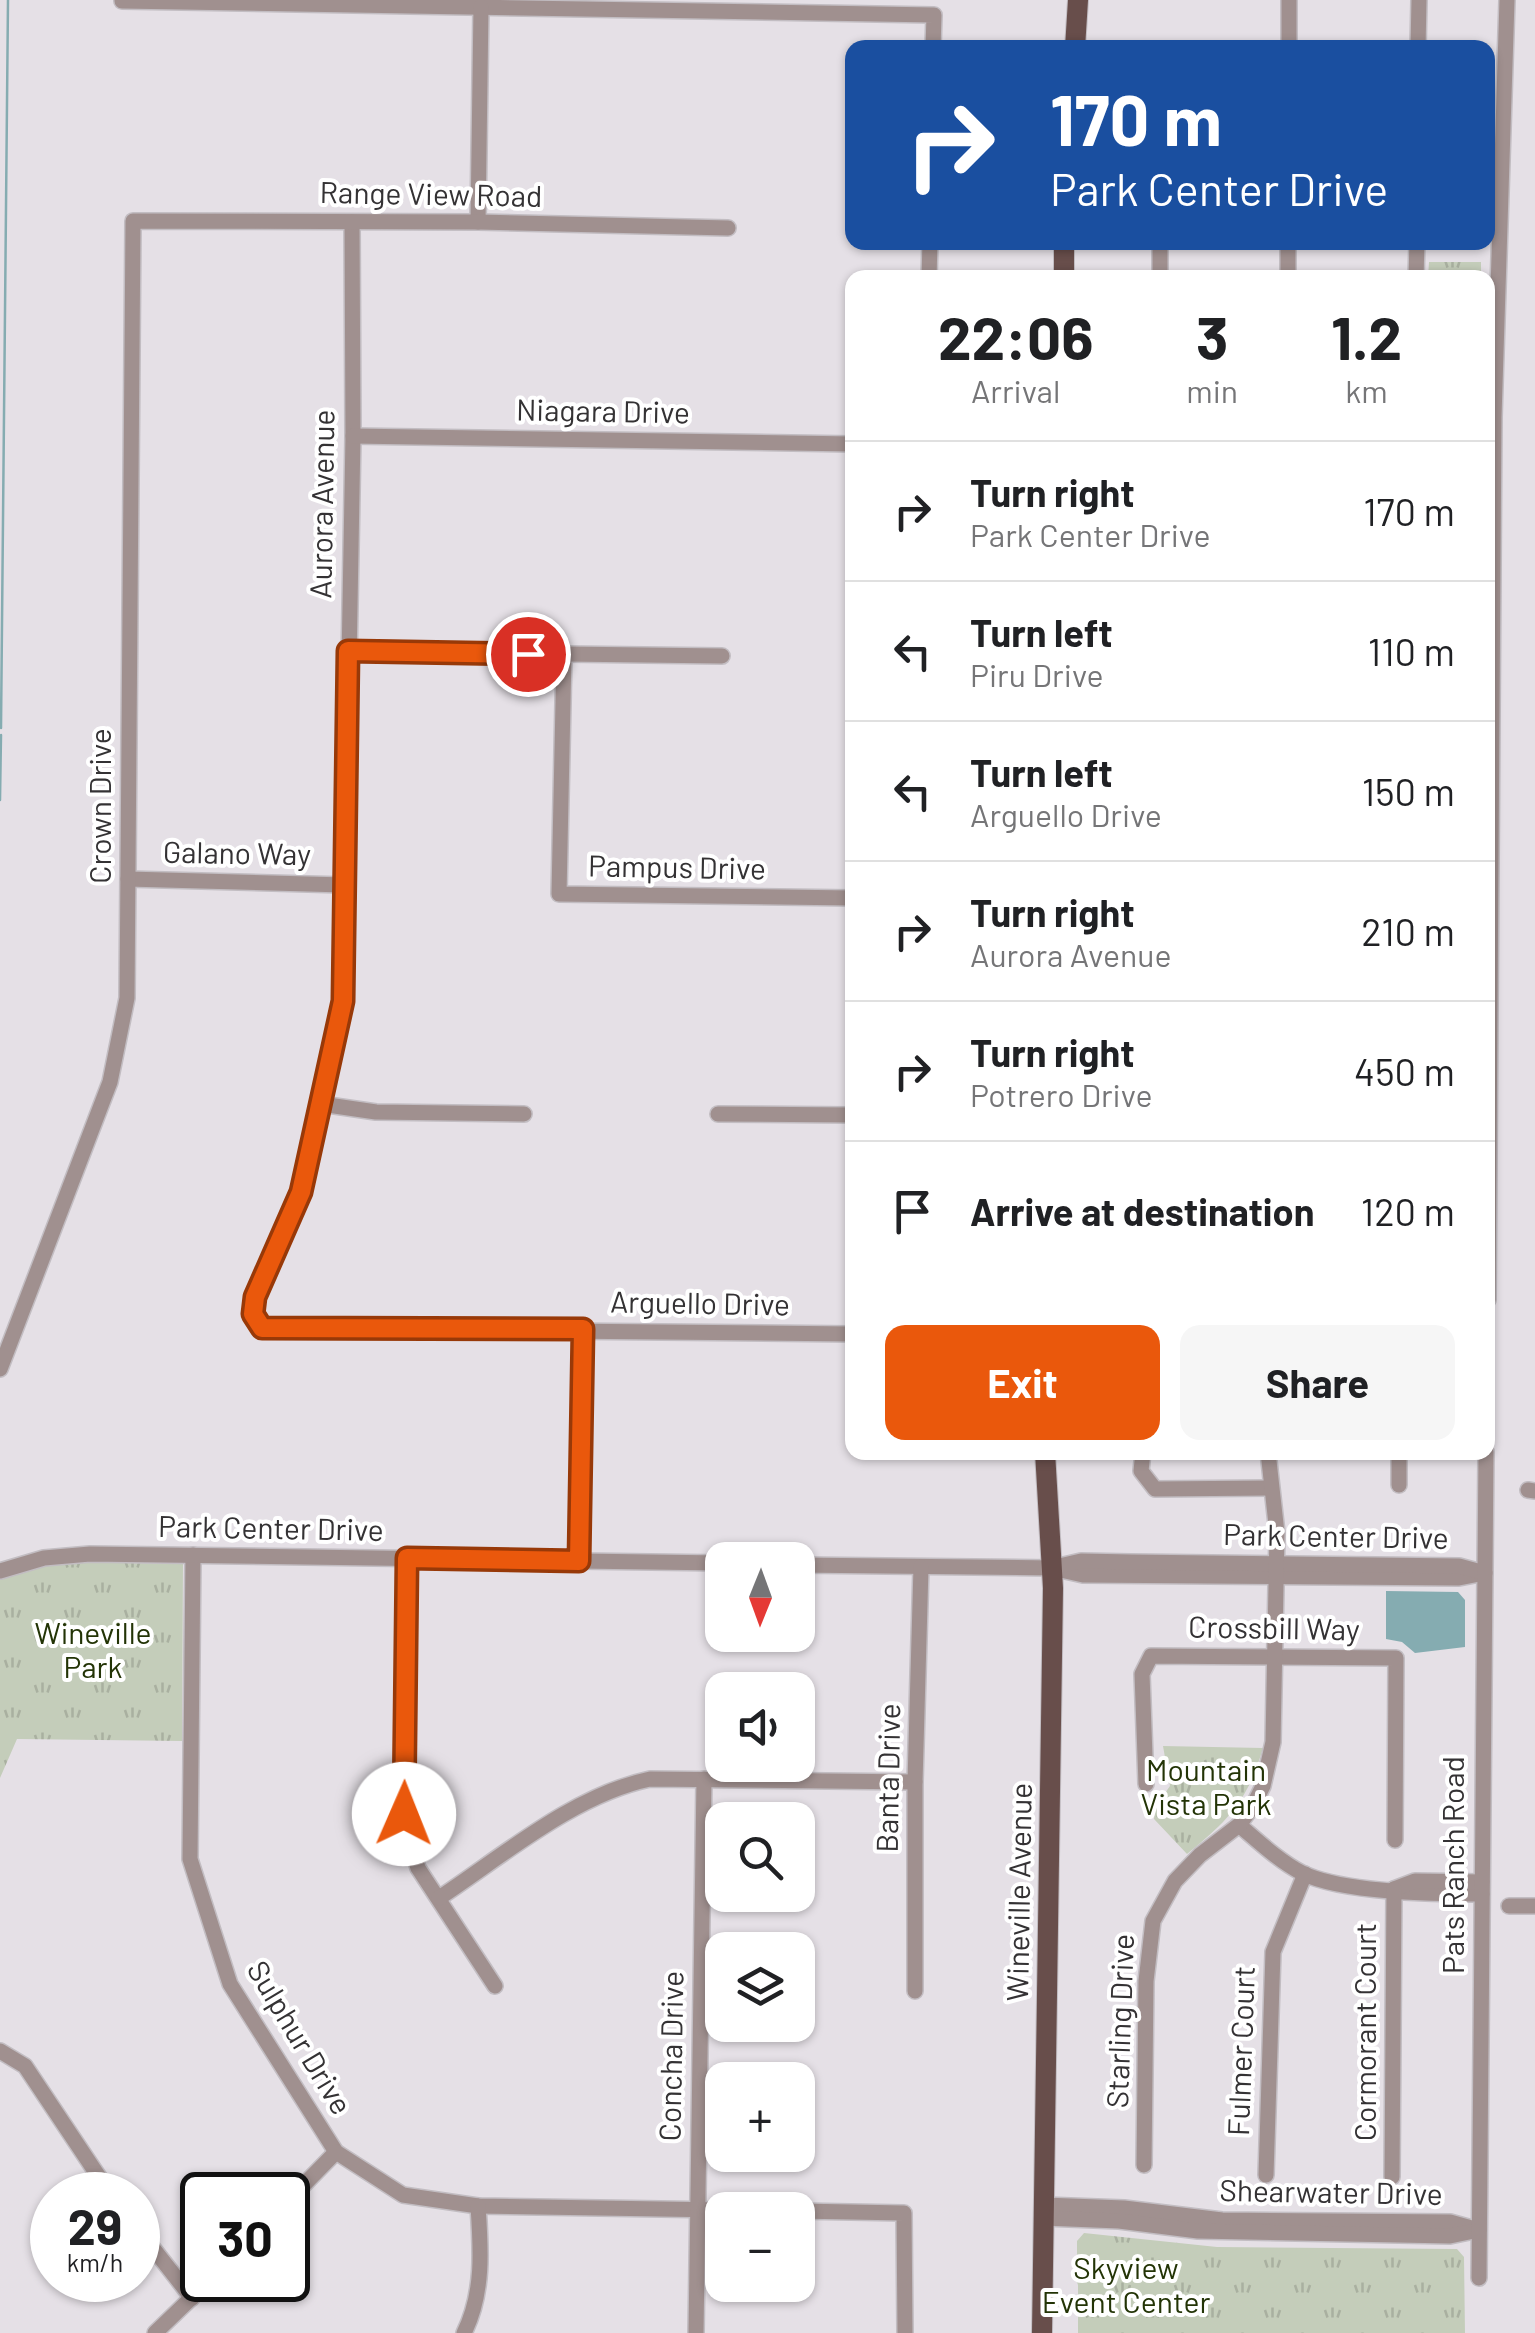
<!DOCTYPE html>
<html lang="en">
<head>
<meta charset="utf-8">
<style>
	:root { --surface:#fff; --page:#f6f6f6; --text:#202124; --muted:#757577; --line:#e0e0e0; --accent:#ea580c }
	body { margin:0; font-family:Barlow,sans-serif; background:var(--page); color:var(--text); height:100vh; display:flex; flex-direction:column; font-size:38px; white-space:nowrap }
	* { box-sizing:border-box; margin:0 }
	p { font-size:32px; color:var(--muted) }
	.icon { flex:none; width:55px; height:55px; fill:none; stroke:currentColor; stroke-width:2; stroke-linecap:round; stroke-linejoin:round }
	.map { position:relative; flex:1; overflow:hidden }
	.details { position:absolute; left:845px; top:270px; width:650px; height:1190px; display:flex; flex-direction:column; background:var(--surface); border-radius:20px; box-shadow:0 2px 8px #0004 }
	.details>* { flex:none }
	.guide { position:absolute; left:845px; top:40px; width:650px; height:210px; border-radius:20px; box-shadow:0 2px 8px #0004; background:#1a4fa0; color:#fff; overflow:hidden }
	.needle { width:65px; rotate:181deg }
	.buttons { position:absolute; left:705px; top:1542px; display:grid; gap:20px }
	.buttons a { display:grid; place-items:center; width:110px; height:110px; border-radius:20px; background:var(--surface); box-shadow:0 2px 8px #0004; font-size:50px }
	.speed { position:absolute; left:30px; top:2172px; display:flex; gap:20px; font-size:50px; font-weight:700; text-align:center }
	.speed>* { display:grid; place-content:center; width:130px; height:130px; border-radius:50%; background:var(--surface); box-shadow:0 2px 8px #0004; line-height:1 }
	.speed small { font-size:25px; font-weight:400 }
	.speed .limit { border:5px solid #111; border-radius:15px; background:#fff; color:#111 }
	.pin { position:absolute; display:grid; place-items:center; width:85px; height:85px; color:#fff; margin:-42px; border:5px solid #fff; border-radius:50%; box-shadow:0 2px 10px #0007 }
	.me { position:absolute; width:110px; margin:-55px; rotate:1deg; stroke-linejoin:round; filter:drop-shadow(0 0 8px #0008) }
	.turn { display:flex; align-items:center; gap:35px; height:210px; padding:0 40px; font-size:45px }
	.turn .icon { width:130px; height:130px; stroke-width:2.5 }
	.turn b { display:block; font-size:70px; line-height:85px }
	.eta { display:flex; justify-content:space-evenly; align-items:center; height:170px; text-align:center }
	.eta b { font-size:60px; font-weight:700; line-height:70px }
	.cta { display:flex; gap:20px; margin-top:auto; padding:20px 40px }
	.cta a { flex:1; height:115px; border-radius:20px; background:var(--accent); color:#fff; font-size:40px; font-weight:700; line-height:115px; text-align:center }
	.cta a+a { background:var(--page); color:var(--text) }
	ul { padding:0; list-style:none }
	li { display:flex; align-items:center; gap:30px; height:140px; padding:0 40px; border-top:2px solid var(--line) }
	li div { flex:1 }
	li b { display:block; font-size:38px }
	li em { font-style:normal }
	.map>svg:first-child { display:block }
</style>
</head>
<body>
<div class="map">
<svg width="1535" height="2333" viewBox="0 0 1535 2333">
	<defs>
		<pattern id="park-tufts" width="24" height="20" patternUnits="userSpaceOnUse" patternTransform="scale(2.5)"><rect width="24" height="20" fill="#c4cdba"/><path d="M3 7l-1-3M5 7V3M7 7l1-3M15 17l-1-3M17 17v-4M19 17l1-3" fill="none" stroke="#a9b0a0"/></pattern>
	</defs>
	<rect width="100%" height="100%" fill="#e5e0e6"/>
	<g fill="url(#park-tufts)">
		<polygon points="1429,262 1481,262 1481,277 1428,277"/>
		<polygon points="69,1562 183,1564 182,1741 17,1739 0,1778 0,1577 18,1569"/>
		<path d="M1163,1746L1263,1748C1247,1801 1230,1819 1187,1854L1154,1819L1155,1807L1170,1786Z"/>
		<polygon points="1084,2233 1217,2247 1457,2249 1464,2257 1465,2333 1078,2333 1078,2285 1074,2274 1077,2266 1077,2241"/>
	</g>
	<polygon fill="#85acb1" points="1386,1591 1458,1592 1465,1600 1465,1647 1415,1653 1402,1642 1386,1639"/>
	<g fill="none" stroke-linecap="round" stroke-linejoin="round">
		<g stroke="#85acb1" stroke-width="2.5">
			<polyline points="1,728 8,0"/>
			<polyline points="0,800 1,735"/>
		</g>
		<g stroke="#c2bdc2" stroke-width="18">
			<g id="minor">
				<polyline points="122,1 934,15 933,48"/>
				<polyline points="1289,48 1289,0"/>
				<polyline points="1418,48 1419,0"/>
				<polyline points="352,222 353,436 343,1001 301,1192 255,1297 253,1314 263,1328 852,1334"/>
				<polyline points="478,222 481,7"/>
				<polyline points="1160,272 1160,242"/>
				<polyline points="929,278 930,242"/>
				<polyline points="1288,278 1288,242"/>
				<polyline points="1416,278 1417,242"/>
				<polyline points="353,436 852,444"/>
				<polyline points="348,651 722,656"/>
				<polyline points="564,655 559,894 852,898"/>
				<polyline points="128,879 344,885"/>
				<polyline points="321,1104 376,1112 524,1114"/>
				<polyline points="718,1114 852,1115"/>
				<polyline points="1488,1300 1494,417 1507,0"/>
				<polyline points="0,1369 110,1082 127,998 133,221 478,222 728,228"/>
				<polyline points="1143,1452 1141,1471 1155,1489 1270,1488"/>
				<polyline points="1399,1485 1399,1452"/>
				<polyline points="1528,1490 1535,1491"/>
				<polyline points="193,1555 190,1859 230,1984 336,2152 403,2195 478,2206 722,2210"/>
				<polyline points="407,1558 405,1824 418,1868 495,1986"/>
				<polyline points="579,1561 583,1329"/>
				<polyline points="798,1565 1052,1568 1083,1575 1459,1578 1485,1573"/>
				<polyline points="1055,1567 1081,1561 1131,1562 1459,1566 1481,1572"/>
				<polyline points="0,1571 44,1558 90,1554 722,1563"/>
				<polyline points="1146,1784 1142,1674 1151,1656 1396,1658 1395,1840"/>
				<path d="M1239,1825C1259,1842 1279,1861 1302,1873C1343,1893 1435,1894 1482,1894"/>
				<polyline points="1394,1889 1415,1881 1482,1882"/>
				<path d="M439,1898C504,1855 574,1795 650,1779L915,1782"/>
				<polyline points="1509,1906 1535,1906"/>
				<polyline points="915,1991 915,1782 921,1567"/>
				<polyline points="0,2051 25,2066 111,2195"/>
				<polyline points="1144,2165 1146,1981 1153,1921 1175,1881 1200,1855 1239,1825 1253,1806 1263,1786 1273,1742 1277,1533 1268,1452"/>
				<polyline points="1266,2175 1273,1952 1305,1874"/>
				<polyline points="1392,2177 1394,1889"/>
				<polyline points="288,2201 336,2152"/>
				<polyline points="1044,2205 1124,2208 1222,2220 1450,2222 1475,2229"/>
				<polyline points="798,2211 904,2213 905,2333"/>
				<polyline points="1044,2218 1119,2221 1198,2231 1450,2236 1479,2230"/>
				<polyline points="138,2229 192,2298"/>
				<polyline points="1479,2278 1486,1452"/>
				<polyline points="155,2333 210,2280"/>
				<path d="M464,2333C484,2293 481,2249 478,2206"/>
				<polyline points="696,2333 704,1779"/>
			</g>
		</g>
		<g stroke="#c2bdc2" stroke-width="22">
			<g id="major">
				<polyline points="1075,48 1078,0"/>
				<polyline points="1064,278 1064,242"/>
				<polyline points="1042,2333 1053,1588 1045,1452"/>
			</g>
		</g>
		<use href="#minor" stroke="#a0908f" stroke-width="15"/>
		<use href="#major" stroke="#684e4b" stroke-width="20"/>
	</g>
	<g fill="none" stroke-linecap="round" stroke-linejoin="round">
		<g stroke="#983908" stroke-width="25">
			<polyline id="route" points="404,1814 407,1558 579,1561 583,1329 262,1328 253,1314 255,1297 301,1192 343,1001 348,651 528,654"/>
		</g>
		<use href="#route" stroke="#ea580c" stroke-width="18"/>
	</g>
	<g text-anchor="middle" stroke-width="8" stroke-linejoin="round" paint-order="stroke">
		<g font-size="30" fill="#343234" stroke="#fff">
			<text transform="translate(431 195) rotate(1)" y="10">Range View Road</text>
			<text transform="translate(603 412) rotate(1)" y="10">Niagara Drive</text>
			<text transform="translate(323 504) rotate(-89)" y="10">Aurora Avenue</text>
			<text transform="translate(101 806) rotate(-90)" y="10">Crown Drive</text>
			<text transform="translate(237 854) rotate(1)" y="10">Galano Way</text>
			<text transform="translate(677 868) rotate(1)" y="10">Pampus Drive</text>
			<text transform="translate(700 1304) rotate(1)" y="10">Arguello Drive</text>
			<text transform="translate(271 1529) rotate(1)" y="10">Park Center Drive</text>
			<text transform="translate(1336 1537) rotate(1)" y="10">Park Center Drive</text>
			<text transform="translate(1274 1629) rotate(1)" y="10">Crossbill Way</text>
			<text transform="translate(889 1778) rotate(-89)" y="10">Banta Drive</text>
			<text transform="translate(1454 1865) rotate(-90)" y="10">Pats Ranch Road</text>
			<text transform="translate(1020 1892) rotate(-89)" y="10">Wineville Avenue</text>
			<text transform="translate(1121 2021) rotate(-88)" y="10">Starling Drive</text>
			<text transform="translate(1366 2032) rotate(-90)" y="10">Cormorant Court</text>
			<text transform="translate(299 2038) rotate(59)" y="10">Sulphur Drive</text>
			<text transform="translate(1242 2051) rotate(-88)" y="10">Fulmer Court</text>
			<text transform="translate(672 2056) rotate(-89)" y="10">Concha Drive</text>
			<text transform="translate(1331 2193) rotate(1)" y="10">Shearwater Drive</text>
		</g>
		<g font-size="30" fill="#233406" stroke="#fff">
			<text x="93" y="1644">Wineville<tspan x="93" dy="34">Park</tspan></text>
			<text x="1206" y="1781">Mountain<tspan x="1206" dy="34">Vista Park</tspan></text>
			<text x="1126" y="2279">Skyview<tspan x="1126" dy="34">Event Center</tspan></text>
		</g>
	</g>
</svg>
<div class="buttons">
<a><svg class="needle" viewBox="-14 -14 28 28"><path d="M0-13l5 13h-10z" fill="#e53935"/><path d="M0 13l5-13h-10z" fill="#757577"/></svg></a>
<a><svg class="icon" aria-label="sound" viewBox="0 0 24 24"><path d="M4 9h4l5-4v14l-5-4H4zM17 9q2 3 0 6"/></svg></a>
<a><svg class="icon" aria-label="search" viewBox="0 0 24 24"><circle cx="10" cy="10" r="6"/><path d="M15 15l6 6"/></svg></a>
<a><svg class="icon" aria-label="layers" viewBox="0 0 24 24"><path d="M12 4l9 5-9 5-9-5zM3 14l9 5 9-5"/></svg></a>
<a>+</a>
<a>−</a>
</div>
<div class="speed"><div>29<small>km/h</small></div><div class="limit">30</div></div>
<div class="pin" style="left:528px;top:654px;background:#d93025"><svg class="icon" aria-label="arrive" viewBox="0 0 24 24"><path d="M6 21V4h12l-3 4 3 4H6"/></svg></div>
<svg class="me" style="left:404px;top:1814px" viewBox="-20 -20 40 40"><circle r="19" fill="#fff"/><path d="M0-13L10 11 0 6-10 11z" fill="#ea580c"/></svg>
<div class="guide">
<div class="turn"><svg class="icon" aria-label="right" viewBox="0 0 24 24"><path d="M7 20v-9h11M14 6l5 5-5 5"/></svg><div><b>170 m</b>Park Center Drive</div></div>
</div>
<section class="details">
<div class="eta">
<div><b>22:06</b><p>Arrival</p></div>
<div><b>3</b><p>min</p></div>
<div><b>1.2</b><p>km</p></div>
</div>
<ul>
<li><svg class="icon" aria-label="right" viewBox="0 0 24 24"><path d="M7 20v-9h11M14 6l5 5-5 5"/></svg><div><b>Turn right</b><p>Park Center Drive</p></div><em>170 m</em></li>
<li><svg class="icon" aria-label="left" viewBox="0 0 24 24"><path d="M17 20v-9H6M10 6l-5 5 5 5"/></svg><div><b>Turn left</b><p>Piru Drive</p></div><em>110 m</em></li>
<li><svg class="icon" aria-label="left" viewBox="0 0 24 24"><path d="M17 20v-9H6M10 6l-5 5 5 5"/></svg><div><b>Turn left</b><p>Arguello Drive</p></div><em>150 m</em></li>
<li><svg class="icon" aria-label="right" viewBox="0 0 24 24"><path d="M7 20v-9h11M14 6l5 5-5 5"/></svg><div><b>Turn right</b><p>Aurora Avenue</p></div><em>210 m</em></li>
<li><svg class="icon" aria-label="right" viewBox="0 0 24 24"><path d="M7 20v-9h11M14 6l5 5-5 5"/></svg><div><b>Turn right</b><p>Potrero Drive</p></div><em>450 m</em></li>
<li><svg class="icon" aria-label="arrive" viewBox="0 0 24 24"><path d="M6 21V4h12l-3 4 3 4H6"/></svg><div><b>Arrive at destination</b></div><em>120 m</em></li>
</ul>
<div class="cta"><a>Exit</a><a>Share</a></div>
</section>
</div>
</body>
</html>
